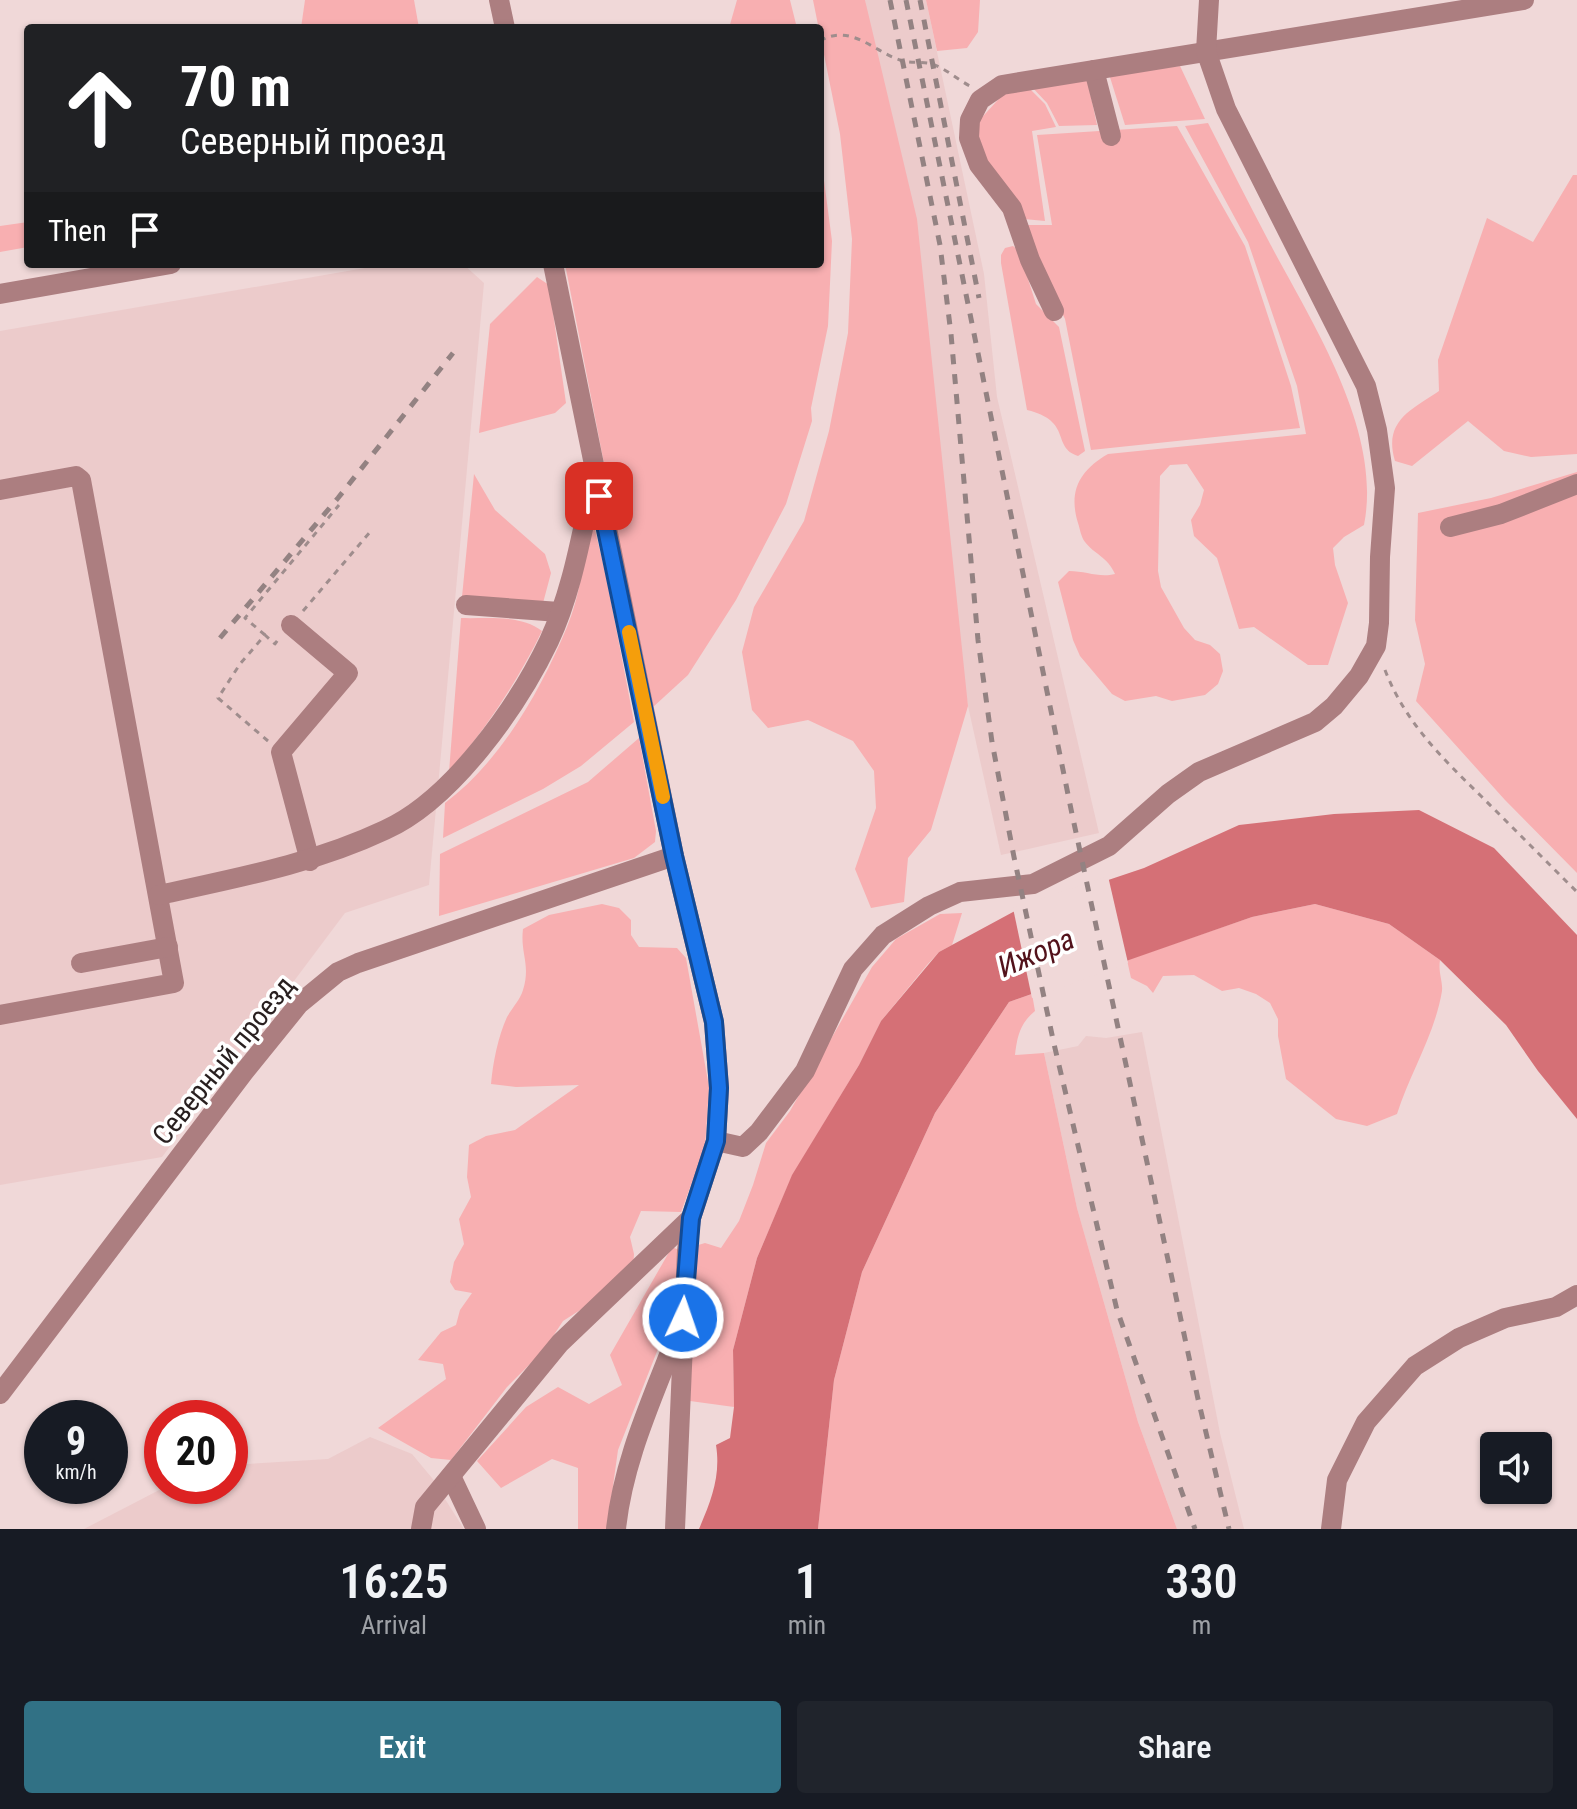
<!DOCTYPE html>
<html lang="en">
<head>
<meta charset="utf-8">
<style>
	:root { --surface:#171b24; --page:#20242c; --text:#f1f3f6; --muted:#9ea1a6; --accent:#317185 }
	body { margin:0; font-family:"Roboto Condensed",sans-serif; background:var(--page); color:var(--text); height:100vh; display:flex; flex-direction:column; font-size:30px; white-space:nowrap }
	* { box-sizing:border-box; margin:0 }
	p { font-size:26px; color:var(--muted) }
	.icon { flex:none; width:44px; height:44px; fill:none; stroke:currentColor; stroke-width:2; stroke-linecap:round; stroke-linejoin:round }
	.map { position:relative; height:1529px; overflow:hidden }
	.side { display:flex; flex-direction:column; background:var(--surface); flex:1 }
	.side>* { flex:none }
	.banner { position:absolute; left:24px; top:24px; width:800px; height:244px; border-radius:8px; box-shadow:0 2px 6px #0004; background:#202124; color:#fff; overflow:hidden }
	.buttons { position:absolute; left:1480px; top:1432px; display:grid; gap:16px }
	.buttons a { display:grid; place-items:center; width:72px; height:72px; border-radius:8px; background:var(--surface); box-shadow:0 2px 6px #0004; font-size:40px }
	.speed { position:absolute; left:24px; top:1400px; display:flex; gap:16px; font-size:40px; font-weight:700; text-align:center }
	.speed>* { display:grid; place-content:center; width:104px; height:104px; border-radius:50%; background:var(--surface); box-shadow:0 2px 6px #0004; line-height:1 }
	.speed small { font-size:20px; font-weight:400 }
	.speed .limit { border:12px solid #d22; background:#fff; color:#111 }
	.pin { position:absolute; display:grid; place-items:center; width:68px; height:68px; color:#fff; margin:-34px; border-radius:16px; box-shadow:0 4px 12px #0006 }
	.me { position:absolute; width:88px; margin:-44px; rotate:3deg; stroke-linejoin:round; filter:drop-shadow(0 0 6px #0008) }
	.turn { display:flex; align-items:center; gap:28px; height:168px; padding:0 24px; font-size:36px }
	.turn .icon { width:104px; height:104px; stroke-width:2.5 }
	.turn b { display:block; font-size:56px; line-height:68px }
	.then { display:flex; align-items:center; height:76px; padding:0 24px; background:#0003; gap:16px; font-size:30px }
	.eta { display:flex; justify-content:space-evenly; align-items:center; height:136px; text-align:center }
	.eta b { font-size:48px; font-weight:600; line-height:56px }
	.primary-button { display:flex; gap:16px; margin-top:auto; padding:16px 24px }
	.primary-button a { flex:1; height:92px; border-radius:8px; background:var(--accent); color:#fff; font-size:32px; font-weight:600; line-height:92px; text-align:center }
	.primary-button a+a { background:var(--page); color:var(--text) }
	.map>svg:first-child { display:block }
</style>
</head>
<body>
<div class="map">
<svg width="1577" height="1529" viewBox="0 0 1577 1529">
	<rect width="100%" height="100%" fill="#f0d8d8"/>
	<g fill="#eccbcb">
		<polygon points="865,0 926,0 984,274 997,397 1099,833 1001,855 968,706"/>
		<polygon points="388,264 463,264 484,283 429,885 345,913 162,1157 0,1185 0,331"/>
		<polygon points="1142,1032 1220,1433 1244,1529 1177,1529 1138,1422 1077,1208 1044,1053 1078,1046 1086,1036 1106,1038"/>
		<polygon points="370,1437 412,1454 447,1496 445,1499 464,1529 84,1529 167,1486 230,1486 230,1465 328,1459"/>
	</g>
	<g fill="#f8afb1">
		<polygon points="305,0 414,0 419,28 301,28"/>
		<polygon points="737,0 790,0 797,28 729,28"/>
		<polygon points="813,0 865,0 917,219 968,706 931,830 908,858 904,902 871,908 855,869 876,808 874,771 853,741 808,720 768,728 752,710 742,652 754,607 804,521 829,431 848,333 852,239 840,134"/>
		<polygon points="926,0 980,0 978,32 967,48 937,51"/>
		<polygon points="1180,66 1205,119 1125,125 1109,74"/>
		<polygon points="1087,78 1097,125 1059,126 1047,103 1031,86"/>
		<polygon points="1028,87 1045,104 1056,127 1032,131 1045,221 1024,219 987,162 975,125 1006,91"/>
		<path d="M1208,123C1230,166 1252,210 1275,253C1317,331 1382,434 1364,525L1344,537L1333,548L1335,565L1348,603L1328,665H1308L1254,627L1239,629L1217,558L1194,536L1191,520L1200,505L1204,490L1187,464L1170,465L1160,476L1158,571L1161,587L1184,628L1195,640L1210,645L1220,654L1223,671L1218,684L1205,695L1172,701L1156,696L1125,701L1112,694L1080,656L1073,640L1058,582L1069,571C1086,571 1099,578 1115,574C1107,556 1095,555 1085,542C1081,537 1080,529 1078,523C1068,491 1080,470 1108,454L1306,434L1297,386L1248,242L1185,126Z"/>
		<polygon points="1177,126 1245,246 1291,386 1300,428 1091,450 1065,319 1037,262 1027,225 1052,225 1037,135"/>
		<polygon points="820,150 832,241 828,326 811,408 812,421 786,504 736,600 688,675 652,708 565,264 820,264"/>
		<path d="M1573,175H1577V454L1531,457L1504,451L1468,421L1412,466L1395,461C1383,421 1411,410 1439,391L1438,360L1487,218L1533,242Z"/>
		<polygon points="28,222 28,247 0,252 0,226"/>
		<path d="M1013,246L1019,251L1036,304L1059,327L1085,451L1078,456C1051,447 1073,421 1027,410L1001,263V255L1005,248Z"/>
		<polygon points="537,277 549,285 566,403 555,413 479,433 490,324"/>
		<polygon points="1577,472 1577,873 1505,800 1416,701 1425,664 1415,620 1418,513 1491,498"/>
		<polygon points="474,474 495,510 545,554 551,573 543,603 462,597"/>
		<path d="M589,530H595L607,580L634,722L581,766L543,789L443,838L445,803C501,761 541,690 567,627C580,596 583,563 589,530Z"/>
		<path d="M461,618C487,619 521,614 542,631C517,682 486,729 449,772Z"/>
		<polygon points="639,738 656,831 655,842 634,858 439,916 440,854 588,782"/>
		<path d="M602,904L619,908L631,920V935L639,947L677,948L686,958L709,1087L705,1147L681,1212L641,1211L630,1237L634,1254L633,1268L599,1298L563,1321L544,1350L507,1387L451,1460L431,1458L378,1428L446,1379L443,1364L418,1360L441,1332L456,1325L460,1310L472,1293L455,1290L450,1282L454,1262L464,1244L459,1219L471,1197L467,1177L469,1145L486,1136L515,1130L579,1085L516,1087L491,1084C493,1062 498,1037 507,1017C512,1008 520,1000 523,990C531,964 520,954 523,929L549,915Z"/>
		<path d="M1315,904L1389,924L1440,960C1438,973 1443,981 1442,991C1435,1034 1410,1073 1397,1114L1367,1126L1336,1119L1286,1079L1278,1036V1019L1270,1003L1256,994L1239,988L1222,991L1194,975L1163,976L1153,993L1147,986L1131,978L1127,960L1252,917Z"/>
		<polygon points="962,913 952,945 939,952 927,965 881,1021 859,1065 792,1176 757,1258 733,1350 734,1407 690,1401 695,1246 705,1243 721,1248 739,1221 753,1185 766,1143 790,1111 872,967 896,939 940,914"/>
		<path d="M1032,994L1035,1011C1020,1023 1017,1037 1015,1055L1044,1053L1077,1208L1138,1422L1177,1529H818L834,1380L862,1272L935,1113L1009,1002Z"/>
		<polygon points="672,1247 679,1250 673,1311 618,1450 607,1529 578,1529 578,1468 552,1459 501,1488 477,1461 526,1407 558,1387 589,1404 622,1385 610,1355"/>
	</g>
	<path fill="#d57076" d="M1419,810L1494,848L1577,935V1119L1538,1071L1506,1025L1440,960L1389,924L1315,904L1252,917L1009,1002L935,1113L862,1272L834,1380L818,1529H699C711,1501 721,1476 716,1445L730,1438L734,1407L733,1350L757,1258L792,1175L859,1065L881,1021L939,952L1013,912L1144,868L1239,825L1334,814Z"/>
	<polygon fill="#f0d8d8" points="1108,876 1128,963 1032,998 1013,908"/>
	<g fill="none" stroke-linecap="round" stroke-linejoin="round">
		<g stroke="#9f8d8d" stroke-width="3" stroke-dasharray="6 6" stroke-linecap="butt">
			<path d="M820,41C850,23 873,51 900,60C910,64 922,61 932,64C945,68 958,80 970,86"/>
			<polyline points="303,611 370,532"/>
			<polyline points="265,635 245,618 339,505"/>
			<path d="M1385,670C1405,722 1442,758 1481,796C1513,828 1545,860 1577,892"/>
			<polyline points="268,741 218,698 240,664 265,635 275,644 279,638"/>
		</g>
		<g stroke="#ac7e80" stroke-width="20">
			<polyline points="499,0 505,28"/>
			<polyline points="1094,70 1111,136"/>
			<polyline points="553,264 674,856 714,1022 719,1088 716,1141 691,1218 687,1251 675,1529"/>
			<polyline points="0,294 171,264"/>
			<polyline points="1054,311 1030,260 1012,208 979,165 969,138 970,120 980,100 1002,85 1524,0"/>
			<polyline points="0,490 76,476 81,480 174,983 0,1015"/>
			<polyline points="1450,527 1501,514 1577,484"/>
			<polyline points="466,605 559,612"/>
			<polyline points="291,625 348,673 281,752 310,861"/>
			<path d="M159,895C236,878 313,864 385,830C452,800 518,706 549,641C572,592 581,536 593,483"/>
			<polyline points="81,963 168,947"/>
			<polyline points="716,1141 743,1147 759,1132 805,1071 853,969 883,935 929,906 960,892 1033,884 1109,846 1168,794 1199,772 1315,722 1334,706 1359,676 1376,646 1379,623 1380,557 1385,488 1377,430 1366,386 1226,109 1206,51 1209,0"/>
			<polyline points="0,1394 244,1072 299,1004 338,972 358,963 674,856"/>
			<polyline points="451,1476 476,1529"/>
			<polyline points="421,1529 425,1507 560,1343 691,1218"/>
			<path d="M616,1529C623,1461 652,1400 676,1337"/>
			<polyline points="1331,1529 1337,1480 1366,1422 1415,1366 1459,1338 1505,1318 1556,1307 1577,1295"/>
		</g>
		<g stroke="#938282" stroke-width="5" stroke-dasharray="10 10" stroke-linecap="butt">
			<polyline points="890,0 940,245 951,334 978,640 992,742 1014,857 1054,1044 1117,1310 1195,1529"/>
			<polyline points="906,0 1072,814 1198,1399 1229,1529"/>
			<polyline points="920,0 979,298"/>
			<polyline points="220,638 338,498 453,353"/>
		</g>
	</g>
	<g fill="none" stroke-linecap="round" stroke-linejoin="round">
		<g stroke="#114b97" stroke-width="20">
			<polyline id="route" points="599,496 674,856 714,1022 719,1088 716,1141 691,1218 683,1318"/>
		</g>
		<use href="#route" stroke="#1a73e8" stroke-width="14"/>
		<polyline stroke="#f59e0b" stroke-width="14" points="629,632 663,797"/>
	</g>
	<g text-anchor="middle" stroke-width="7" stroke-linejoin="round" paint-order="stroke">
		<g font-size="28" fill="#281f1f" stroke="#fff">
			<text transform="translate(223 1060) rotate(-51)" y="10">Северный проезд</text>
		</g>
		<g font-size="30" font-style="italic" fill="#52121b" stroke="#fff">
			<text transform="translate(1036 953) rotate(-23)" y="10">Ижора</text>
		</g>
	</g>
</svg>
<div class="buttons">
<a><svg class="icon" aria-label="sound" viewBox="0 0 24 24"><path d="M4 9h4l5-4v14l-5-4H4zM17 9q2 3 0 6"/></svg></a>
</div>
<div class="speed"><div>9<small>km/h</small></div><div class="limit">20</div></div>
<div class="pin" style="left:599px;top:496px;background:#d93025"><svg class="icon" aria-label="arrive" viewBox="0 0 24 24"><path d="M6 21V4h12l-3 4 3 4H6"/></svg></div>
<svg class="me" style="left:683px;top:1318px" viewBox="-20 -20 40 40"><circle r="17" fill="#1a73e8" stroke="#fff" stroke-width="3"/><path d="M0-11L8 9 0 5-8 9z" fill="#fff"/></svg>
<div class="banner">
<div class="turn"><svg class="icon" aria-label="ahead" viewBox="0 0 24 24"><path d="M12 20V5M6 11l6-6 6 6"/></svg><div><b>70 m</b>Северный проезд</div></div>
<div class="then">Then<svg class="icon" aria-label="arrive" viewBox="0 0 24 24"><path d="M6 21V4h12l-3 4 3 4H6"/></svg></div>
</div>
</div>
<section class="side">
<div class="eta">
<div><b>16:25</b><p>Arrival</p></div>
<div><b>1</b><p>min</p></div>
<div><b>330</b><p>m</p></div>
</div>
<div class="primary-button"><a>Exit</a><a>Share</a></div>
</section>
</body>
</html>
